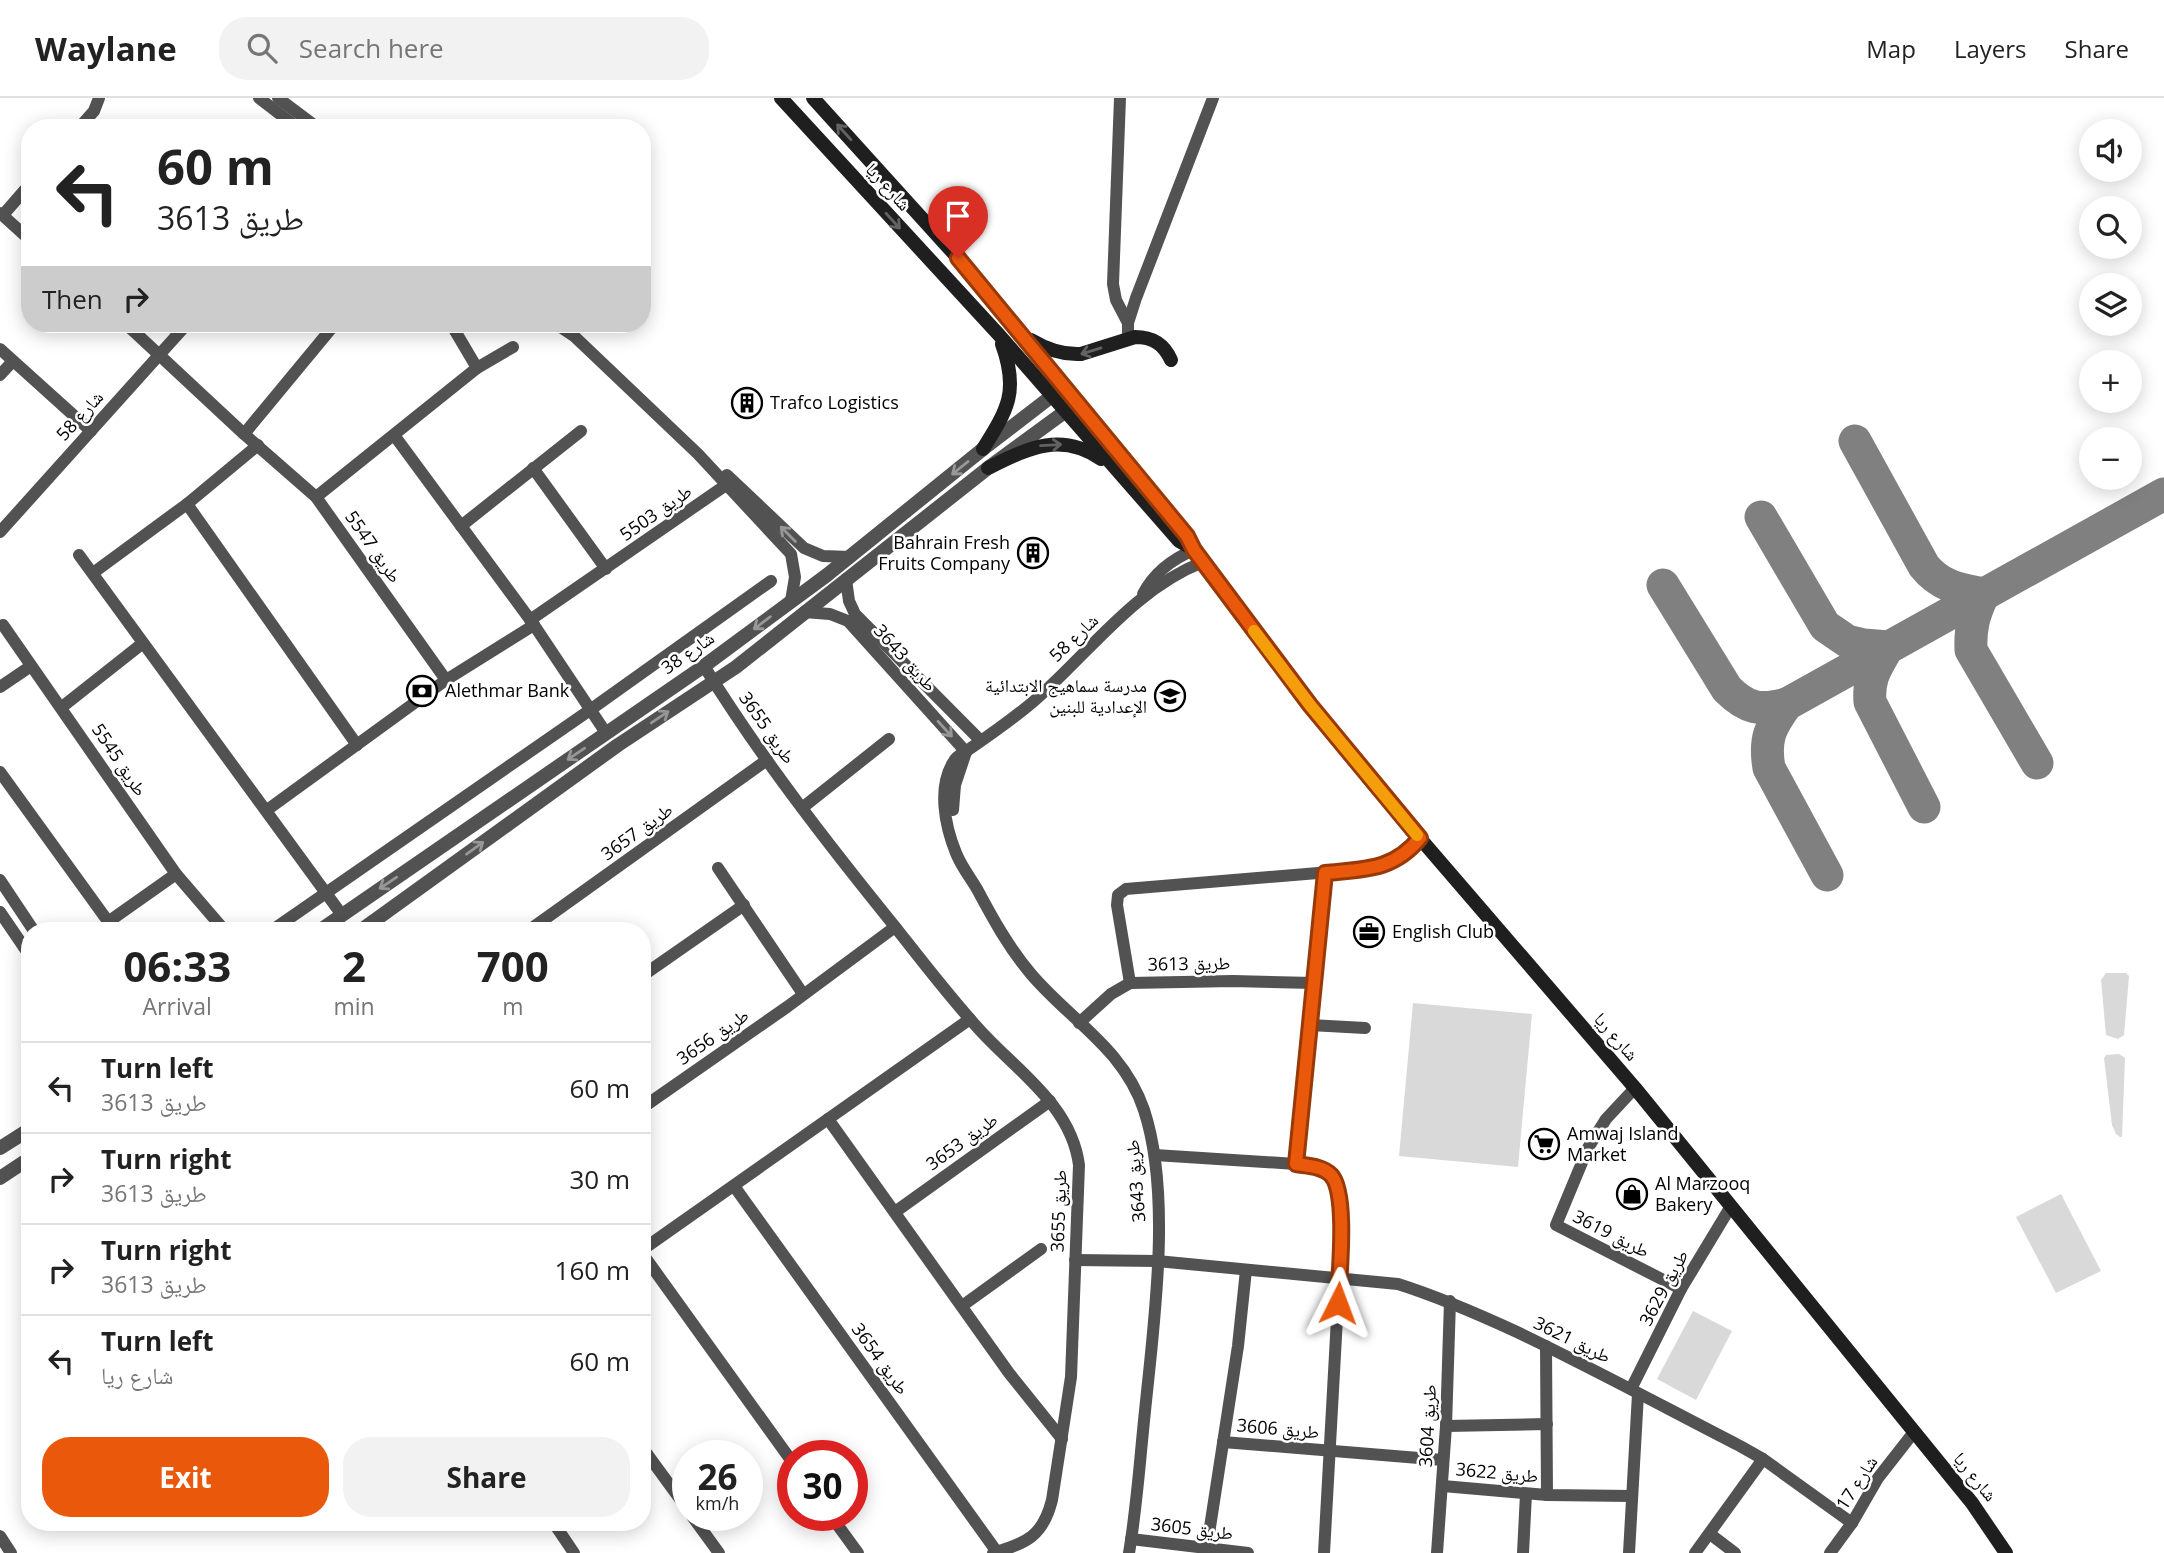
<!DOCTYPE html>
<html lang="en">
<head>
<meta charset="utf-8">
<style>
	:root { --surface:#fff; --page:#f2f2f2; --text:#222; --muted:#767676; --line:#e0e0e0; --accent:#ea580c }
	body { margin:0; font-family:"Open Sans","Noto Naskh Arabic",sans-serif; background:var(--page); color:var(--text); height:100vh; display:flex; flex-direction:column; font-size:26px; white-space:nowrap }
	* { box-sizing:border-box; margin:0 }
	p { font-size:23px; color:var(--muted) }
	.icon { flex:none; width:38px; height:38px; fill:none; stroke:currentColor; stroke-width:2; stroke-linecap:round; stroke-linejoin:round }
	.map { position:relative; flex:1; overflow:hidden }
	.panel { position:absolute; left:21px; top:824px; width:630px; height:609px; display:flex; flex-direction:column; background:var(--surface); border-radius:28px; box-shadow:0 4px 18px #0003 }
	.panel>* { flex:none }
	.banner { position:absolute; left:21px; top:21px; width:630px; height:214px; border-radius:28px; box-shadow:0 4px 18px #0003; background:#fff; color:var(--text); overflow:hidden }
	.controls { position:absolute; left:2079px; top:21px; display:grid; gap:14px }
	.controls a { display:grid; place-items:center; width:63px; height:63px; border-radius:50%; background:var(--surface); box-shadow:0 4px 18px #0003; font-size:35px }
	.speed { position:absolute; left:672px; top:1342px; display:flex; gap:14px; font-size:35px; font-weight:700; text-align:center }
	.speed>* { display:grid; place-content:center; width:91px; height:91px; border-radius:50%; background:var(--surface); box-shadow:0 4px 18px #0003; line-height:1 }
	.speed small { font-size:18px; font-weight:400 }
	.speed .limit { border:10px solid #d22; background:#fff; color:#111 }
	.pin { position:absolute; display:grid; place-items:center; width:60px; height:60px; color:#fff; margin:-72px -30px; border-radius:50% 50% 50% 0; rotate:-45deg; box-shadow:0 0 7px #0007 }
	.pin .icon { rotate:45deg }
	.me { position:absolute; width:77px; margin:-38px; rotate:3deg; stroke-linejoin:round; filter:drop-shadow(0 0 5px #0008) }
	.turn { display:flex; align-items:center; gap:24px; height:147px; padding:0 21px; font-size:32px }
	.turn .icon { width:91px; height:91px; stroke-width:2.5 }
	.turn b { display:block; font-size:49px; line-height:60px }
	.then { display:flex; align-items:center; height:66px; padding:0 21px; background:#0003; gap:14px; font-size:26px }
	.eta { display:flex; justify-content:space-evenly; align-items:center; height:119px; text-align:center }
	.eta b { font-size:42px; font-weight:700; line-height:49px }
	.button { display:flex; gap:14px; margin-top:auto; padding:14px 21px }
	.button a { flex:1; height:80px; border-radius:28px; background:var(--accent); color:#fff; font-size:28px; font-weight:700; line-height:80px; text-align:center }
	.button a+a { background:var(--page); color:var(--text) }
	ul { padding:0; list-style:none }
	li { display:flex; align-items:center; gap:21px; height:91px; padding:0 21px; border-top:2px solid var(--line) }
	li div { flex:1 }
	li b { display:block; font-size:26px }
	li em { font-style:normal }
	header { display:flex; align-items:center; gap:42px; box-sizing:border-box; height:98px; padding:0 35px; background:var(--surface); border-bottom:2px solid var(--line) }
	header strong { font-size:33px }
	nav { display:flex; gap:38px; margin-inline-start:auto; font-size:24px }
	.search { width:490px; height:63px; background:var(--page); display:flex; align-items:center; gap:18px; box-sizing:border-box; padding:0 24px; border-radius:28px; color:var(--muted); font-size:26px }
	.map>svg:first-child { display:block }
</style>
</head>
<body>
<header>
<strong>Waylane</strong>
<div class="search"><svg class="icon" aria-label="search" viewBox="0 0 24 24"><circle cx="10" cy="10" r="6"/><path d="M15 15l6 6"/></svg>Search here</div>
<nav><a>Map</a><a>Layers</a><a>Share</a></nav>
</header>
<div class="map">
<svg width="2164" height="1455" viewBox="0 0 2164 1455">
	<rect width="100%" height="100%" fill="#fff"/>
	<g fill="#d9d9d9">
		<polygon points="2106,875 2126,875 2129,878 2124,937 2118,941 2106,937 2101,882"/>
		<polygon points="1413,905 1532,916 1518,1069 1399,1058"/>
		<polygon points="2119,956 2125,960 2122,1039 2120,1039 2116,1036 2112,1027 2104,960 2106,957"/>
		<polygon points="2061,1096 2101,1173 2056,1195 2016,1119"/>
		<polygon points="1693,1213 1732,1233 1696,1302 1657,1281"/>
	</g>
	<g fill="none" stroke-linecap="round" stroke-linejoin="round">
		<g stroke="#808080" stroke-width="33">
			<path d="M1855,343L1924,468C1940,488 1958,491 1983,496"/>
			<path d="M1761,419L1825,528L1847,543L1864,547L1888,549C1876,570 1868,580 1870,604L1924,709"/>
			<path d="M1663,487L1727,591C1747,611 1760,613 1787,606"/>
			<path d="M1984,495C1974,515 1970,530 1971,552L2037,665"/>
			<path d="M1827,777L1769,670C1764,641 1770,629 1787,606L2164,396"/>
		</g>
		<g stroke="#525252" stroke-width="12">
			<polyline points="259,0 298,30"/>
			<polyline points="278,0 318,30"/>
			<polyline points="1120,0 1113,186 1116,202 1128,225"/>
			<polyline points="79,30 94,13 99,0"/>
			<polyline points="0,115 30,142"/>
			<polyline points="3,117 30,86"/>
			<polyline points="126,226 244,336 316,399 446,582"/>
			<polyline points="451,226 477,270"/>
			<polyline points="556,226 574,238 698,356 791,456 795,479 791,503"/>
			<polyline points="1128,241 1128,225 1136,200 1213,0"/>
			<polyline points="0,251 91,333"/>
			<polyline points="0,277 13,263"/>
			<polyline points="244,336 335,226"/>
			<polyline points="394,337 534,527 606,635"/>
			<polyline points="533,370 606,471"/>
			<polyline points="727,377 804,450 823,458 850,459"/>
			<polyline points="316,399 477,270 513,249"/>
			<polyline points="187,406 357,647"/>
			<polyline points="461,428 581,333"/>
			<polyline points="0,434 187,226"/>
			<polyline points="79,457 342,817"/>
			<polyline points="93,475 187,406 258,347"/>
			<polyline points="846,481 849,503 855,516 980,642"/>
			<path d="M1143,496C1154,475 1172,461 1194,452"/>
			<polyline points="804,514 830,516 848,523 966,654"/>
			<polyline points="530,522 726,387"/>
			<polyline points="3,527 176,776 225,833"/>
			<path d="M704,568C761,660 828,746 896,830C922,863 948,897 977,929C1015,972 1071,1006 1079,1067L1071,1279L1052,1402C1043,1438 1027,1445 993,1455"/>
			<polyline points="0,589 31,568"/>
			<polyline points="62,609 143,545"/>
			<polyline points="0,674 115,833"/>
			<polyline points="802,710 889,641"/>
			<polyline points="267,712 446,582 534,527"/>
			<polyline points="953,712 955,687 966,654"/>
			<polyline points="718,770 803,896"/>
			<polyline points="0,782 34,833"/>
			<polyline points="0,814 30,858"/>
			<polyline points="108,824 176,776"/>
			<polyline points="271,833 590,612 771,483"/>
			<polyline points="528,833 767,662"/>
			<polyline points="642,878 744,807"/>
			<polyline points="1130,885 1117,807 1118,797 1126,791 1378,770 1396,761 1420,740"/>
			<polyline points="1079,925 1111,896 1130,885 1233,883 1314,885"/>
			<polyline points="1310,927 1365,930"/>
			<polyline points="1635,990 1606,1021 1588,1050 1556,1127 1681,1191"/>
			<polyline points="642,1010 787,909 895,829"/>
			<polyline points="828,1021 1009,1275 1062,1341"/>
			<path d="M1155,1057L1296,1066C1306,1067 1319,1068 1328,1074C1347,1088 1340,1127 1341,1148L1324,1455"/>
			<polyline points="1296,1066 1325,775"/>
			<polyline points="734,1088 997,1454"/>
			<polyline points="895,1114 1050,1003"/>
			<polyline points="642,1152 970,921"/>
			<polyline points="642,1155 793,1365"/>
			<path d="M1075,1162L1157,1163L1398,1186C1439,1199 1478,1216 1517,1234C1592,1270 1666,1310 1740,1348L1763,1361L1852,1425"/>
			<polyline points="962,1208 1041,1151"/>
			<polyline points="1546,1248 1547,1397"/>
			<polyline points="1631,1291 1681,1191 1731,1108"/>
			<polyline points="1446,1328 1547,1326"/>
			<polyline points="1223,1344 1443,1362"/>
			<polyline points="642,1349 688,1412"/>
			<polyline points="1443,1388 1547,1397 1632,1398"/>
			<polyline points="692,1418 719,1455"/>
			<polyline points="831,1418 858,1455"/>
			<polyline points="553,1424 574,1455"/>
			<polyline points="1710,1436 1735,1455"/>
			<polyline points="0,1438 11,1455"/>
			<polyline points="1131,1441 1248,1455"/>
			<path d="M1129,1455C1137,1408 1140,1360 1145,1313C1154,1224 1172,1097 1144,1012C1123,950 1071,923 1031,876C1009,850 993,821 977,791C970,779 961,768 956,755C945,728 937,689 954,663C957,657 962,656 968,652C990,637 1013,621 1034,603C1089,555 1134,491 1203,464"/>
			<polyline points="1206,1455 1238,1248 1246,1172"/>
			<polyline points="1437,1455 1446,1328 1450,1203"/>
			<polyline points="1523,1455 1526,1396"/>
			<polyline points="1629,1455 1638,1296"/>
			<polyline points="1695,1455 1763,1361"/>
			<polyline points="1830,1455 1852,1425 1878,1380 1914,1334"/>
		</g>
		<g stroke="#525252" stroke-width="14">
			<polyline points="319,833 704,568 827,477 983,351 1061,291"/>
			<polyline points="360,833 618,647 736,569 988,370 1074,307"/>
			<polyline points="0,1050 30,1031"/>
			<polyline points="0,1080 30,1060"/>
		</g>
		<g stroke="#1f1f1f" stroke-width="14">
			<polyline points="781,0 1000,238 1179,443 1193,451"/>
			<polyline points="813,0 976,180 1187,438 1194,452 1310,607 1375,688 1635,990 1972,1405 2006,1455"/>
			<path d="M1031,242C1046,251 1063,257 1081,256L1135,239C1153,239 1164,246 1171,262"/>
			<path d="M983,351C1008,311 1019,293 1002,246"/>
			<path d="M988,370C1027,351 1060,333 1101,361"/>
		</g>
	</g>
	<defs><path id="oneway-shaft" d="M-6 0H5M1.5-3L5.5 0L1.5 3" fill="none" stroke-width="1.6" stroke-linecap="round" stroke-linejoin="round" transform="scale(1.75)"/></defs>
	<g stroke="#626262">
		<use href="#oneway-shaft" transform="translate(844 34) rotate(-132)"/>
		<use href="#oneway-shaft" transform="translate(893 123) rotate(48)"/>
		<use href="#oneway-shaft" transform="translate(1091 253) rotate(163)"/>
		<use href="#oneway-shaft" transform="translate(1051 347) rotate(-3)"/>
	</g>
	<g stroke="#979797">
		<use href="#oneway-shaft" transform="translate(960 370) rotate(141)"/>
		<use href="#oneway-shaft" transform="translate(788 436) rotate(-135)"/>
		<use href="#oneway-shaft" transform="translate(762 525) rotate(143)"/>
		<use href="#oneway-shaft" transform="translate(660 619) rotate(-34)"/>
		<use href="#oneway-shaft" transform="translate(945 631) rotate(48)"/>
		<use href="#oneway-shaft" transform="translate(576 656) rotate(146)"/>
		<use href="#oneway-shaft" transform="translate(475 750) rotate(-36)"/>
		<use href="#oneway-shaft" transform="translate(388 785) rotate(146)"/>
	</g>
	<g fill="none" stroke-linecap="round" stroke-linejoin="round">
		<g stroke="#983908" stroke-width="18">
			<path id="route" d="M958,160L1187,438L1194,452L1310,607L1420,740C1393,773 1364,771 1325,775L1296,1066C1308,1068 1322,1068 1331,1077C1348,1095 1339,1179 1338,1205"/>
		</g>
		<use href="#route" stroke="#ea580c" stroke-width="12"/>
		<polyline stroke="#f59e0b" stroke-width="12" points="1254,533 1310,607 1417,737"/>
	</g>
	<defs>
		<g id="building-ring" transform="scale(1.575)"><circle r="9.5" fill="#fff" stroke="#000" stroke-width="1.5"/><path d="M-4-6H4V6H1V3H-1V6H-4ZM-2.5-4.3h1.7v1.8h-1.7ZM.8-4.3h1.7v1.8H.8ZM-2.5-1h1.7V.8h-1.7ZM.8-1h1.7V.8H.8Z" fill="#000"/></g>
		<g id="bank-ring" transform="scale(1.575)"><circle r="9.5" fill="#fff" stroke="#000" stroke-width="1.5"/><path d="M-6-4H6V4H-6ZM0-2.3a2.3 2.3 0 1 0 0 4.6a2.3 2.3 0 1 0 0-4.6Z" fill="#000"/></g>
		<g id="school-ring" transform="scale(1.575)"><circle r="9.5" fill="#fff" stroke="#000" stroke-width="1.5"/><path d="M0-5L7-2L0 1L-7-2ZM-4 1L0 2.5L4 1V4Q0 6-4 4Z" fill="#000"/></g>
		<g id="office-ring" transform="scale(1.575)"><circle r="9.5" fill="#fff" stroke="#000" stroke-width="1.5"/><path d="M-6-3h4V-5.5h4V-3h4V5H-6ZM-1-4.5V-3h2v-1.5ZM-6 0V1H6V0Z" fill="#000"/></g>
		<g id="supermarket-ring" transform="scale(1.575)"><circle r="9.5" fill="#fff" stroke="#000" stroke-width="1.5"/><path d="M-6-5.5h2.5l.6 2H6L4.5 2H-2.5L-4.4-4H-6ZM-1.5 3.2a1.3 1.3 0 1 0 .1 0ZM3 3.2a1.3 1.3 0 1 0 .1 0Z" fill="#000"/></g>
		<g id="shop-ring" transform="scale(1.575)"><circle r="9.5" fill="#fff" stroke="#000" stroke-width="1.5"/><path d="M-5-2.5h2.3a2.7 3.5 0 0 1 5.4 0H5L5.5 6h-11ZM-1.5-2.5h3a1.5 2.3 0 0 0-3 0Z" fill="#000"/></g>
	</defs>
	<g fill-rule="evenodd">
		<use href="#building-ring" x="747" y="305"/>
		<use href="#building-ring" x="1033" y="455"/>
		<use href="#bank-ring" x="422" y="593"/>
		<use href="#school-ring" x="1170" y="598"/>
		<use href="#office-ring" x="1369" y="834"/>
		<use href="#supermarket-ring" x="1544" y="1046"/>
		<use href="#shop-ring" x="1632" y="1096"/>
	</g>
	<g text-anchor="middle" stroke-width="5" stroke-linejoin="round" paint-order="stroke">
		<g font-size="18" fill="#000" stroke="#fff">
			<text transform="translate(888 89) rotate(48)" y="6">شارع ريا</text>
			<text transform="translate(80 318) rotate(-48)" y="6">شارع 58</text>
			<text transform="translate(656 415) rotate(-35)" y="6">طريق 5503</text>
			<text transform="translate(373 449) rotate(55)" y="6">طريق 5547</text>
			<text transform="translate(1074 540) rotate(-44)" y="6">شارع 58</text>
			<text transform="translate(688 555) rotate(-35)" y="6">شارع 38</text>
			<text transform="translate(905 560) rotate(48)" y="6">طريق 3643</text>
			<text transform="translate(767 630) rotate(55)" y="6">طريق 3655</text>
			<text transform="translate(119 662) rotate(56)" y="6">طريق 5545</text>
			<text transform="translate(637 734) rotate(-36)" y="6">طريق 3657</text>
			<text transform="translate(1189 866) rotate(-1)" y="6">طريق 3613</text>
			<text transform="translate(713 939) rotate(-35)" y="6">طريق 3656</text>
			<text transform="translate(1616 939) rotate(49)" y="6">شارع ريا</text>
			<text transform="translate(962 1044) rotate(-36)" y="6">طريق 3653</text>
			<text transform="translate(1136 1083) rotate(-95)" y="6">طريق 3643</text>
			<text transform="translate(1059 1113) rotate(-88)" y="6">طريق 3655</text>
			<text transform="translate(1611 1136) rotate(27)" y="6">طريق 3619</text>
			<text transform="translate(1664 1190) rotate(-62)" y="6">طريق 3629</text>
			<text transform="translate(1572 1242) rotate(26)" y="6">طريق 3621</text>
			<text transform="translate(880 1261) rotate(54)" y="6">طريق 3654</text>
			<text transform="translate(1428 1328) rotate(-87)" y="6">طريق 3604</text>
			<text transform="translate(1278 1331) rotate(5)" y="6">طريق 3606</text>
			<text transform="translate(1497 1375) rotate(5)" y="6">طريق 3622</text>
			<text transform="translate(1975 1379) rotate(51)" y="6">شارع ريا</text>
			<text transform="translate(1857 1385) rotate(-57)" y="6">شارع 17</text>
			<text transform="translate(1192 1431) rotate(7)" y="6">طريق 3605</text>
		</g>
		<g font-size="18" fill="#000" stroke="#fff" text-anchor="start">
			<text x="770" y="311">Trafco Logistics</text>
			<text x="1010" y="451" text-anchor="end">Bahrain Fresh<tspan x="1010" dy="21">Fruits Company</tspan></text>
			<text x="1147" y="594" text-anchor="end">مدرسة سماهيج الابتدائية<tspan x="1147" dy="21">الإعدادية للبنين</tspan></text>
			<text x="445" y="599">Alethmar Bank</text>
			<text x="1392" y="840">English Club</text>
			<text x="1567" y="1042">Amwaj Island<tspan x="1567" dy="21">Market</tspan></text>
			<text x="1655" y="1092">Al Marzooq<tspan x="1655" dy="21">Bakery</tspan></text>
		</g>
	</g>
</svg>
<div class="controls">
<a><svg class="icon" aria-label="sound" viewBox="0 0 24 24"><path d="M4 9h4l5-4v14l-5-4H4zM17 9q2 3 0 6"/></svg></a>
<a><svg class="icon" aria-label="search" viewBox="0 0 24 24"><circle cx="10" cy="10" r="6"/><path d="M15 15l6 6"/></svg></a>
<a><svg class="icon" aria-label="layers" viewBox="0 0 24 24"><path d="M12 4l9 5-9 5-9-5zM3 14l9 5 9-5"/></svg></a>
<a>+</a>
<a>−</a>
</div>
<div class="speed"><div>26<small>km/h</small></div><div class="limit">30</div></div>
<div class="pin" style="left:958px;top:160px;background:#d93025"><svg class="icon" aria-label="arrive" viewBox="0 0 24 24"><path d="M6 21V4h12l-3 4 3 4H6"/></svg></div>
<svg class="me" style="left:1338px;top:1205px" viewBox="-20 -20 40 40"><path d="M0-17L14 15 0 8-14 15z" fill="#ea580c" stroke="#fff" stroke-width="4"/></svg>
<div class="banner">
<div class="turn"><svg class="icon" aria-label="left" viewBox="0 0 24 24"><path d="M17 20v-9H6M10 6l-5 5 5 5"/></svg><div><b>60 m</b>طريق 3613</div></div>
<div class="then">Then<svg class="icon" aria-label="right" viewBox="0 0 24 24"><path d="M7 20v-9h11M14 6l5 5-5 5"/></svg></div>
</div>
<section class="panel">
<div class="eta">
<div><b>06:33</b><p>Arrival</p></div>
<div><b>2</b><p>min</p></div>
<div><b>700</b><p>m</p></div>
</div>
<ul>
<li><svg class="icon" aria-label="left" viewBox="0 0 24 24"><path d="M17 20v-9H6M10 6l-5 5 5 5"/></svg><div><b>Turn left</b><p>طريق 3613</p></div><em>60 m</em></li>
<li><svg class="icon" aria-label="right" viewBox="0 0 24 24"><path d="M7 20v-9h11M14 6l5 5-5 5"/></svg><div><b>Turn right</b><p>طريق 3613</p></div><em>30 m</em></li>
<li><svg class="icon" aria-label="right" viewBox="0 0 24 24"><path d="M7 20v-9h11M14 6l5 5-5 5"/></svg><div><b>Turn right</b><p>طريق 3613</p></div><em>160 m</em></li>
<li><svg class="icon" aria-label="left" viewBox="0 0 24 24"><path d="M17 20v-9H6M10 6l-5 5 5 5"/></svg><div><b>Turn left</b><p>شارع ريا</p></div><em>60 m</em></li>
</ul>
<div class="button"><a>Exit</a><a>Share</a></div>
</section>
</div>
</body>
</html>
